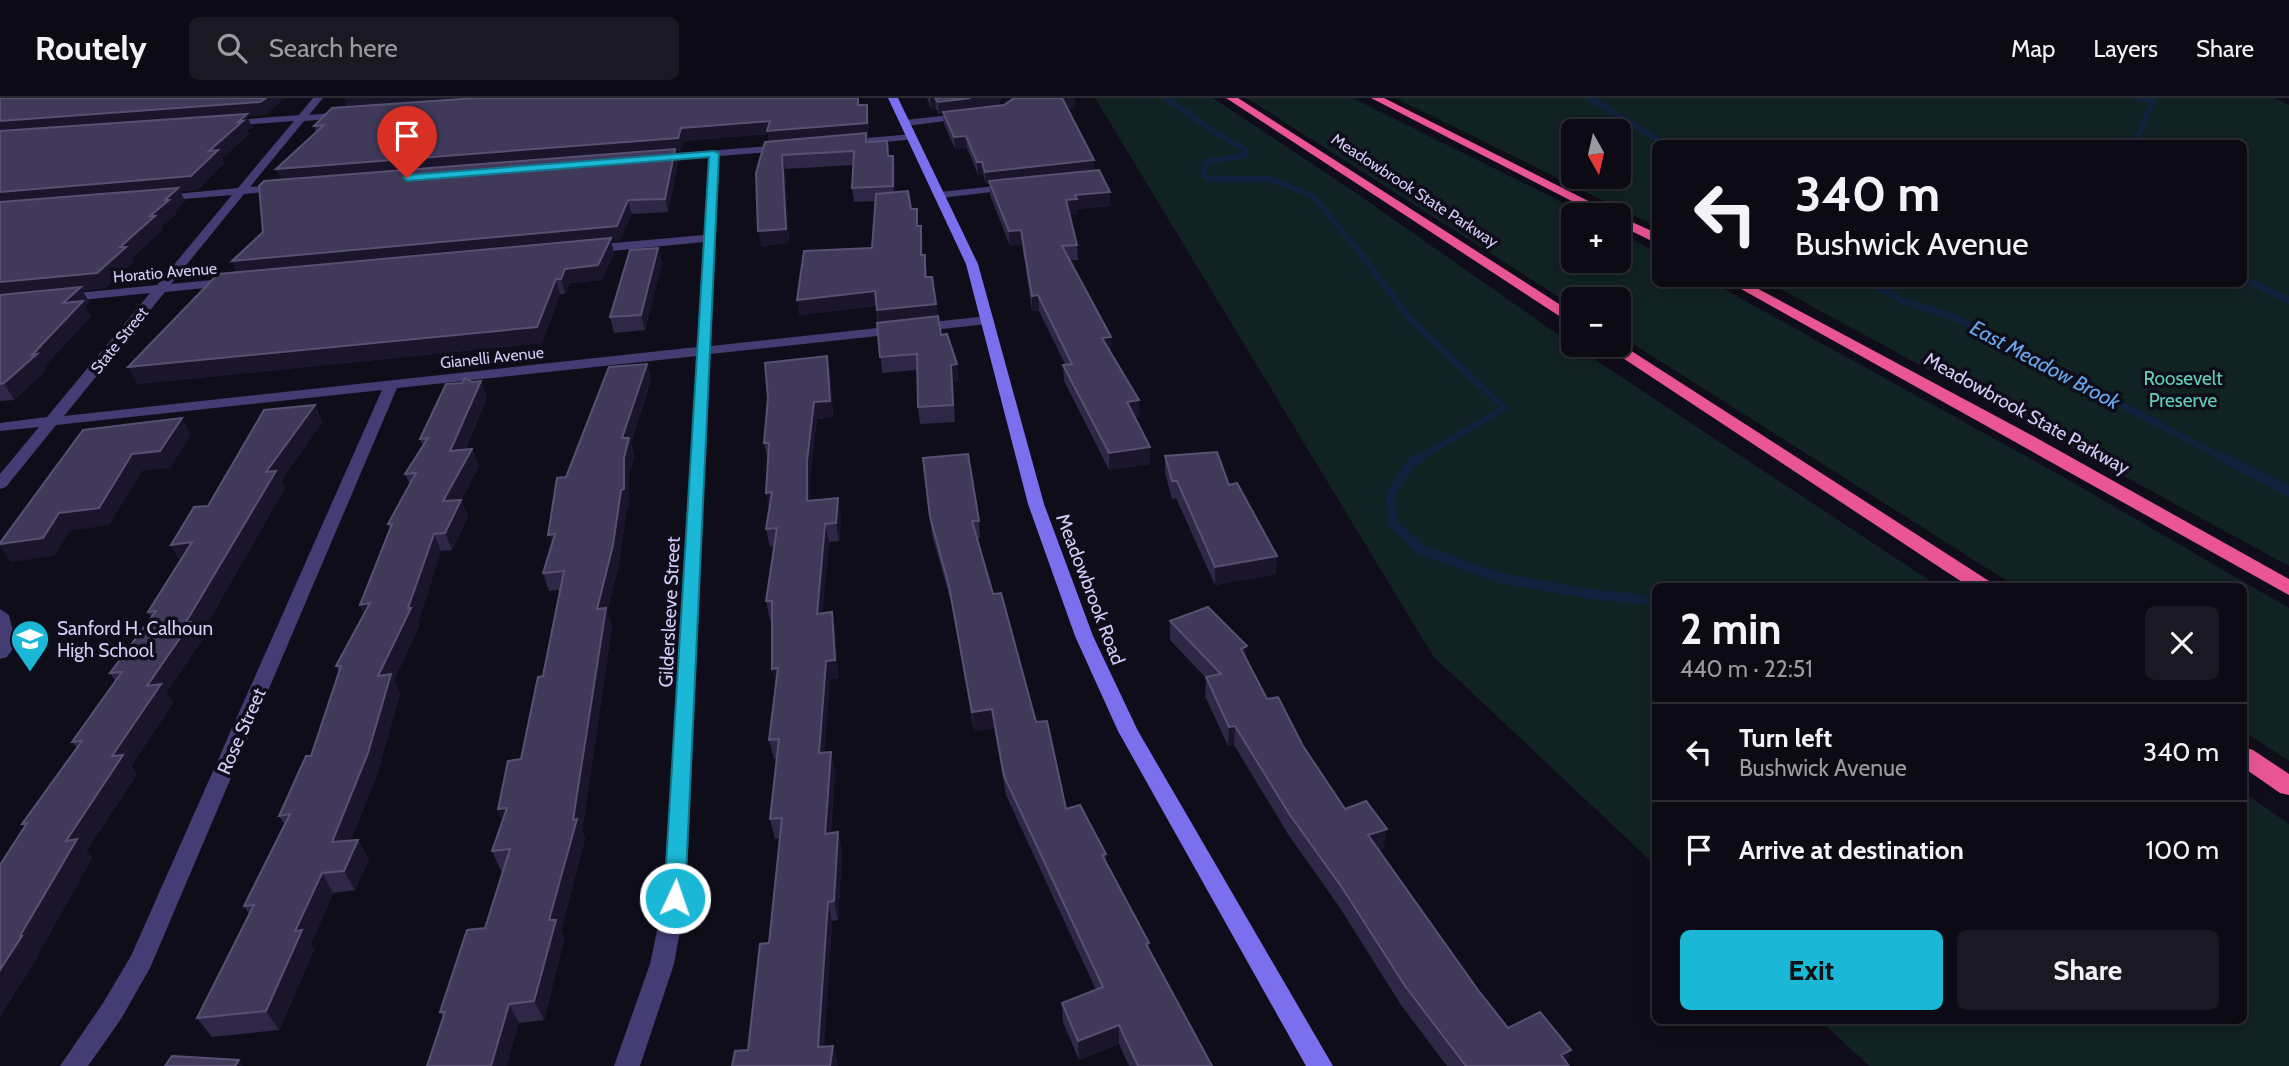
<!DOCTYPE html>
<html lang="en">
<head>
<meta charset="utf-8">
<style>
	:root { --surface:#0c0a14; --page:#1a1822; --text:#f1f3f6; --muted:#9a9aa0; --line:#2c2b34; --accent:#1bb7d6 }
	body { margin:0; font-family:Cabin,sans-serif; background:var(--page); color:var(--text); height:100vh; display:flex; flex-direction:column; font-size:26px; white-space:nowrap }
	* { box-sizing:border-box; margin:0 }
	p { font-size:23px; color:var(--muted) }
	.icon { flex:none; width:38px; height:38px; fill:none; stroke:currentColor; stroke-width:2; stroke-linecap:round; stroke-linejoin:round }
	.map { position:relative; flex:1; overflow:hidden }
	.panel { position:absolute; left:1652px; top:485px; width:595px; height:441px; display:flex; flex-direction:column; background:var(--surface); border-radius:10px; box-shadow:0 4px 18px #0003,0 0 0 2px var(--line) }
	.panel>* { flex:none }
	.guide { position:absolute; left:1652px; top:42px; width:595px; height:147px; border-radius:10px; box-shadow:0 4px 18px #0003,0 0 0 2px var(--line); background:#0c0a14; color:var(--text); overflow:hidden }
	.needle { width:46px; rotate:172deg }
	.fabs { position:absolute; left:1561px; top:21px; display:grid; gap:14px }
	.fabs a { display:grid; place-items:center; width:70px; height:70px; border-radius:10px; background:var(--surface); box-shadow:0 4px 18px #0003,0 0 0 2px var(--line); font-size:35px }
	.pin { position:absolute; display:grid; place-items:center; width:60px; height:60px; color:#fff; margin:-72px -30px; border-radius:50% 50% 50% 0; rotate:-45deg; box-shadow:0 0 7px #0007 }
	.pin .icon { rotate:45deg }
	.me { position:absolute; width:77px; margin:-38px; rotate:3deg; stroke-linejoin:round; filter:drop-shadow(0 0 5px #0008) }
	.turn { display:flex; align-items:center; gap:24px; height:147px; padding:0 28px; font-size:32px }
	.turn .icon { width:91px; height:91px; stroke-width:2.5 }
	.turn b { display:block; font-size:49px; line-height:60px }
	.round { display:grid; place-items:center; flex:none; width:74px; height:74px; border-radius:10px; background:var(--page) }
	.summary { display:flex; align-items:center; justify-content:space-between; height:119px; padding:0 28px }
	h1 { font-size:42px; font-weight:700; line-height:52px }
	.cta { display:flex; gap:14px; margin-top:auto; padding:14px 28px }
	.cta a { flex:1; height:80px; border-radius:10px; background:var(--accent); color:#111; font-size:28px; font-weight:700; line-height:80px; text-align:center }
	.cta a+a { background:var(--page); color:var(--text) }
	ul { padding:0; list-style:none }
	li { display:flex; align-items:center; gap:21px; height:98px; padding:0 28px; border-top:2px solid var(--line) }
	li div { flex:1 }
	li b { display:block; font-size:26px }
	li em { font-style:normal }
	header { display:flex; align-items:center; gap:42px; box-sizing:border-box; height:98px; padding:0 35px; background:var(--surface); border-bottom:2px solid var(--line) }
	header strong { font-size:33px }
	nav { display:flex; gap:38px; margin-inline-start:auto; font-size:24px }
	.search { width:490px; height:63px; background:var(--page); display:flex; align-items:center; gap:18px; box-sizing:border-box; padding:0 24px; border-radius:10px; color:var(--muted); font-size:26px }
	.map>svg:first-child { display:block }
</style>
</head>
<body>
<header>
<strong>Routely</strong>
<div class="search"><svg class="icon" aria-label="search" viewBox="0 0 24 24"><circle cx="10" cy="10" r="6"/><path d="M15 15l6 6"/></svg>Search here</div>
<nav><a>Map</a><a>Layers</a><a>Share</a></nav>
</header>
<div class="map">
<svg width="2289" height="968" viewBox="0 0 2289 968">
	<rect width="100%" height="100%" fill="#100d1a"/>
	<g fill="#112223" fill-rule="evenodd">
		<polygon points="1095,0 1213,0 1356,95 1573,247 1938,488 1656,488 1655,767 1433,558"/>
		<polygon points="1247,0 1353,0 1588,117 1573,117 1573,163 1619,163 1619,134 1655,154 1656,186 1715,186 2065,380 2289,510 2289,663 2244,634 2244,488 2015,488 1619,237 1619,201 1573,201 1573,208"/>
		<path d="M1395,0H2275L2289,7V468L1771,186H2244V46H1656L1655,128ZM1573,33H1619V79H1573Z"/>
		<polygon points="2244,695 2289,726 2289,968 1869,968 1820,922 2244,922"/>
	</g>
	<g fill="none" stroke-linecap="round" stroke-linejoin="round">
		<g stroke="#12213d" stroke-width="6">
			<polyline points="1166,0 1214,34 1246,52 1243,58 1206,64 1203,76 1209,81 1271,81 1313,98 1362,157"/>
			<polyline points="1590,0 1665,46"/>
			<polyline points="2134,46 2153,3 2141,0"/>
		</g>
		<g stroke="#12213d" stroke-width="7">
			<polyline points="1361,156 1409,220 1504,310 1418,361"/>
			<polyline points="2244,181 2289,202"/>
			<polyline points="1873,186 1901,202 1956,220 2225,361"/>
		</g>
		<g stroke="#12213d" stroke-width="10">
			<polyline points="1421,359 1411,365 1391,395 1392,424 1421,452 1500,480 1590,496 1656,503"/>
			<polyline points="2222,359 2289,394"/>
		</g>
		<polygon fill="#433d73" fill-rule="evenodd" points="0,511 9,517 16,546 7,559 0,561"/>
		<g fill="#433d73" fill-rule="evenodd">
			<polygon points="313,0 323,0 309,17 345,14 350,17 345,20 304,23 250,89 281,87 285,88 285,92 244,96 171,186 232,180 236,181 236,187 165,194 64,318 697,249 704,144 591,155 585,151 591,147 704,137 709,59 651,62 651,58 655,57 784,47 789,50 784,53 719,58 711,248 988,218 994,222 988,226 710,256 686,800 674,866 640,968 614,968 650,866 664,800 697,258 397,290 150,870 121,921 88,968 60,968 103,905 131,858 382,292 56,327 6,389 0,391 0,376 39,329 0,333 0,325 47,319 150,195 62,204 58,203 58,197 157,187 232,97 159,103 155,102 155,98 238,90 294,23 226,28 223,27 223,23 299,17"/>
			<polygon points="967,15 972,18 970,20 906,28 901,25 906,22"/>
			<polygon points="913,36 916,37 916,41 843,48 838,45 843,42"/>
			<polygon points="1014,86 1018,87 1018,91 940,100 935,97 940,94"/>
		</g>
		<polygon fill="#7a6fed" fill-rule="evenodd" points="888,0 898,0 978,166 1044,406 1093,538 1138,633 1333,968 1306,968 1118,633 1075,538 1028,406 966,166"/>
		<g fill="#ea5693" fill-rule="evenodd">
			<polygon points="1226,0 1238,0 1573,215 1573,227"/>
			<polygon points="1371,0 1384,0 1616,117 1599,117"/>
			<polygon points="1619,118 1656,135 1656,145 1619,127"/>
			<polygon points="1732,186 1749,186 2033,338 2289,481 2289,497"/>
			<polygon points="1619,245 1989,483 1993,488 1968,488 1603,247"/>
			<polygon points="2244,649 2253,652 2289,676 2289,697 2280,695 2244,670"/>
		</g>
	</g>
	<g fill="#2f2746">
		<polygon points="0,0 285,0 265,17 247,18 252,29 247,33 249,36 222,60 224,65 197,92 180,93 185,103 175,113 176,116 161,129 162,132 132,160 133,164 105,190 82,192 89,204 85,208 91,218 44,269 46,272 14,302 0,303"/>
		<polygon points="344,0 859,0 859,7 867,7 869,19 868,38 867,38 868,44 889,58 893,58 895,71 894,94 911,111 919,128 921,128 923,157 927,171 927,179 936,206 941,237 959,282 953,283 955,324 920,326 918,309 917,272 882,275 876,208 799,217 872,150 875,103 854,104 852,90 853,67 785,71 789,145 761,148 769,43 768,36 684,43 680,53 676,53 678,64 668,114 632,116 620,142 611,143 614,155 602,182 570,185 565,196 560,196 542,245 137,286 237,174 232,163 263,134 281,82 276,71 316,34 314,28 347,9"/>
		<polygon points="927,0 1001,0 999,7 1075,10 1067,11 1110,108 1077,111 1077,115 1070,116 1077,147 1078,162 1069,162 1111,239 1111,255 1139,302 1139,319 1135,319 1150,366 1109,372 1064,283 1063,267 1065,266 1039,213 1032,213 1022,146 1010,148 990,97 990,86 986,86 983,76 978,77 967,50 955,51 944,26 943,15 939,16 936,11 931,11"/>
		<polygon points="658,150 662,165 645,232 614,235 610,219"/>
		<polygon points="647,266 651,282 631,345 634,357 629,377 629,409 627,409 619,465 607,513 612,528 582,733 585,740 561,832 564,841 544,922 519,925 443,920 440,914 485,830 504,772 501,773 492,753 502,722 498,711 521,661 543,578 560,492 549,493 543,475 552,446 566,379"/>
		<polygon points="830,274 833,319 817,321 810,380 810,402 841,418 839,443 829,444 822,515 832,514 835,532 838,580 830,581 824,655 835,673 831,735 838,734 842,753 838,822 832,823 824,949 833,948 838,967 748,952 769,845 780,740 775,741 770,721 777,660 774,661 769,642 776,586 772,521 770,522 766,503 774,448 770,449 766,431 769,411 766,395 768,362 764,345"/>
		<polygon points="487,299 465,352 472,351 479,368 461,402 468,419 452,452 441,453 418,524 419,528 394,582 400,595 378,674 351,742 358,742 369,761 355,792 333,795 311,846 314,852 279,932 212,939 197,920 249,816 244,808 285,727 279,718 311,658 339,573 336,568 364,515 360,507 390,430 388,426 410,387 405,376 423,348 420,341"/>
		<polygon points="315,307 322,324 281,383 285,390 200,538 202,542 166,595 173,605 131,668 137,676 86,753 92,760 38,856 39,857 0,918 25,729 22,726 77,650 72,644 116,584 110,575 151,519 148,514 180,463 171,447 208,408"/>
		<polygon points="1165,358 1229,387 1276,476 1215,487 1176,400 1172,401 1165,375"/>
		<polygon points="923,360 979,423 980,440 977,441 993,496 1066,711 1106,756 1106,765 1149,845 1149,851 1212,968 1129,968 1119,946 1079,962 1063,924 1062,905 1096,892 1006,697 994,630 974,633 952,507 932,437"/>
		<polygon points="1170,523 1246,561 1267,601 1303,648 1345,711 1384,750 1379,752 1478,892 1508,930 1566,964 1569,968 1447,968 1401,907 1340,810 1288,736 1234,647 1228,648 1205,598 1206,580 1170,542"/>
	</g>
	<g fill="#1b152c">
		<polygon points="266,0 285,0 265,17 247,18 252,29 247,33 249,36 222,60 224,65 197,92 180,93 185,103 175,113 176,116 161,129 162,132 132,160 133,164 105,190 82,192 89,204 85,208 91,218 44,269 46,272 14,302 4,285 0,200 0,23"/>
		<polygon points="344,0 500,0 348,11"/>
		<polygon points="930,0 935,0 936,11 931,11"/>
		<polygon points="971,0 1001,0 999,8 939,16 938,4"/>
		<polygon points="1062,0 1075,0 1075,10 1062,11"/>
		<polygon points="867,7 869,19 868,38 867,38 868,48 866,44 770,46 768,36 684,43 680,53 676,53 678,64 668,114 665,101 282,85 276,71 681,30"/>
		<polygon points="966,38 967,50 955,51 954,39"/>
		<polygon points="782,57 785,71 789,145 761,148 758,133"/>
		<polygon points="893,58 895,71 894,101 893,88"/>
		<polygon points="1094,62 1094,75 989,83 990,86 986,86 985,74"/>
		<polygon points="977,64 982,64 983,76 978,77"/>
		<polygon points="1110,94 1110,108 1077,111 1077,115 1067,116 1066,102 1075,97"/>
		<polygon points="628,102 632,116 620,142 611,143 614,155 602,182 570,185 565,196 561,181 565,171 239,177 232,163"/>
		<polygon points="921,128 923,142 923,172 921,157"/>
		<polygon points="1021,132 1022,146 1010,148 1009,133"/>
		<polygon points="658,150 662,165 645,232 641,217"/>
		<polygon points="556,181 560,196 542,245 137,286 128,269"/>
		<polygon points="875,193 877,208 799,217 797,202"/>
		<polygon points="1038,197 1039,213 1032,213 1032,198"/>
		<polygon points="936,206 938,221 879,227 877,212"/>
		<polygon points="1111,239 1111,255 1102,240"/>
		<polygon points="827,258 830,274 833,319 817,321 810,380 810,420 807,403 807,363 814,304"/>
		<polygon points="647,266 651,282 631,345 634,357 629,377 629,409 627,409 619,465 607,513 612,528 582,733 585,740 561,832 564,841 544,922 534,903 549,822 573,722 597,511 622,340"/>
		<polygon points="957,266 959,282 953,283 955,324 951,267"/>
		<polygon points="481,283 487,299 457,370 450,353"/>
		<polygon points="1139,302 1139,319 1127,321 1127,304"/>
		<polygon points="315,307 322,324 281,383 285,390 200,538 202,542 166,595 173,605 131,668 137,676 86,753 92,760 38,856 39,857 0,918 0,872 20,838 66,743 112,658 147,588 186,524 266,374"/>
		<polygon points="182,320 191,337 170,370 142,373 109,427 70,433 54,458 11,464 0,448 0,446 59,415 132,356"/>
		<polygon points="1150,349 1150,366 1109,372 1109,355"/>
		<polygon points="472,351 479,368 450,421 443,403"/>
		<polygon points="772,394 769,412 766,395"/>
		<polygon points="838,400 841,418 839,443 836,425"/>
		<polygon points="461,402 468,419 452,452 445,435"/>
		<polygon points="825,426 829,444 820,534 817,516"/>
		<polygon points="434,436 441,453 418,524 419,528 394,582 400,595 378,674 343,763 332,744 378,578 408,510"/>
		<polygon points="555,436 555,455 548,437"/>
		<polygon points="192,444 182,465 171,447"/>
		<polygon points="1277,458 1276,476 1215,487 1215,469"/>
		<polygon points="370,505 369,525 360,507"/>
		<polygon points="832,514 835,532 838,580 830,581 823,674 819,655 826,563"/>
		<polygon points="1247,548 1246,567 1241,551"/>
		<polygon points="778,570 777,589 772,571"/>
		<polygon points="992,611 994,630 974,633 972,614"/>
		<polygon points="1235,628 1234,647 1228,648 1229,629"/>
		<polygon points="831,654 835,673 829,755 825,736"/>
		<polygon points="507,710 506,730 498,711"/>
		<polygon points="1387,731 1384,750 1365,757 1368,737"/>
		<polygon points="838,734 842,753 838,822 834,803"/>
		<polygon points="358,742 369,761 355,792 344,773"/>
		<polygon points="322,775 333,795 311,846 314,852 279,932 266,913 295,833"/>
		<polygon points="828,804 832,823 823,968 818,949"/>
		<polygon points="509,906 519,925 507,968 491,968"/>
		<polygon points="1119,927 1119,946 1079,962 1078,943"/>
		<polygon points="833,948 838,967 838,968 830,968"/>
		<polygon points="1571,952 1565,968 1561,957"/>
		<polygon points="239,962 243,968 235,968"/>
	</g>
	<g fill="#413959" stroke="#585072" stroke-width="2">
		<polygon points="0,0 266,0 260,4 0,23"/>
		<polygon points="477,0 858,0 858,7 867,7 867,25 767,33 770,23 681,30 678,40 276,71 324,27 314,28 332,10"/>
		<polygon points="935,0 971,0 938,4"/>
		<polygon points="1014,0 1062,0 1094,62 985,74 982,64 977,64 966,38 954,39 943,14 1004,7"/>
		<polygon points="247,16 238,24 243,23 209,53 218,52 191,78 0,94 0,33"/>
		<polygon points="866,35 866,44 887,43 888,58 893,58 893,88 852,90 854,53 782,57 786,131 758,133 756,75 765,44"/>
		<polygon points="675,51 665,101 628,102 617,128 232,163 263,134 259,88 264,83"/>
		<polygon points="1099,72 1110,94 1075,97 1077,101 1066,102 1077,147 1062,148 1111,239 1102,240 1139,302 1127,304 1150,349 1109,355 1063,267 1072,266 1038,197 1032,198 1021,132 1009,133 989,83"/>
		<polygon points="178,90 165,102 169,102 150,118 155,118 120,149 126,149 97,175 0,184 0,104"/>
		<polygon points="908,93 911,111 917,111 917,128 921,128 921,157 925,157 925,179 932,179 936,206 877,212 875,193 797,202 804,153 872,150 876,96"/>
		<polygon points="611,140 598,167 565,171 561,181 556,181 537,229 128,269 218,176"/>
		<polygon points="658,150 641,217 610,219 630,152"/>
		<polygon points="81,189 63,205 83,203 32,257 37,256 4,285 0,286 0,197"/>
		<polygon points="938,218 941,237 947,236 957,266 951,267 953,307 918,309 917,256 880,259 877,225"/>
		<polygon points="827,258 830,303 814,304 807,363 807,403 838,400 836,425 825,426 817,516 832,514 835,562 826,563 819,655 831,654 825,736 838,734 834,803 828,804 818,949 833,948 830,968 732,968 735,953 748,952 760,846 769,845 782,720 770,721 779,641 769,642 778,570 772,571 772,503 766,503 777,430 766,431 772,394 766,395 769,345 764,345 768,300 765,265"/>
		<polygon points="647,266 622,340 629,340 624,360 624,391 621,392 613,447 597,511 606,510 573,722 577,721 549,822 556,822 534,903 509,906 491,968 427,968 445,914 440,914 467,832 485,830 510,751 492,753 507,710 498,711 508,663 521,661 538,579 543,578 564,473 543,475 555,436 548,437 557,380 566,379 609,269"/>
		<polygon points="465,280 472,284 481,283 450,353 472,351 443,403 461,402 445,435 434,436 408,510 411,510 378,578 391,576 368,655 332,744 358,742 344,773 322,775 295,833 302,832 266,913 197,920 254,807 244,808 290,716 279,718 306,658 311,658 341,568 336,568 370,505 360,507 392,426 388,426 416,375 405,376 428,340 420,341 446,286 462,285"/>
		<polygon points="315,307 266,374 276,373 186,524 191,524 147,588 161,586 112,658 123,657 66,743 77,741 20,838 22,838 0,872 0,767 27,725 22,726 82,643 72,644 122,574 110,575 156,513 148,514 192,444 171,447 194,409 208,408 264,312"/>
		<polygon points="182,320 160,353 132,356 99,410 59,415 43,440 0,446 0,445 83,332"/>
		<polygon points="1217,354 1229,387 1237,385 1277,458 1215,469 1177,383 1172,383 1165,358"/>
		<polygon points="968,356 979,423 972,423 993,496 1001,495 1036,624 1047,623 1066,711 1080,707 1106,756 1102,757 1149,845 1146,846 1212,968 1138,968 1119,927 1078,943 1062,905 1103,889 1004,678 992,611 972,614 949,488 930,419 923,360"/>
		<polygon points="1208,509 1247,548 1241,551 1267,601 1278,599 1303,648 1345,711 1366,703 1387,731 1368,737 1478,892 1508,930 1540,914 1571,952 1561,957 1569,968 1466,968 1405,888 1343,791 1290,717 1235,628 1229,629 1206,579 1221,576 1170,523"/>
		<polygon points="172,958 239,962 235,968 165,968"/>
	</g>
	<polygon fill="#1bb7d6" stroke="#12778b" stroke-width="2" points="714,53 719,55 685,800 682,806 675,808 667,806 664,800 709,59 407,83 403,80 407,77"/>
	<defs>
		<g id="school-pin" transform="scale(2.0125)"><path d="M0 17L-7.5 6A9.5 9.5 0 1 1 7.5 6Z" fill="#1bb7d6" stroke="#100d1a"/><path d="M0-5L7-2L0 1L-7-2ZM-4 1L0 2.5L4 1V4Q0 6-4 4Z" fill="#fff"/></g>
	</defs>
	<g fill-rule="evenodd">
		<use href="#school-pin" x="30" y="541"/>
	</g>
	<g text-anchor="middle" stroke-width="7" stroke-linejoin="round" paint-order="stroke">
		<g font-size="16" fill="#d4ccf9" stroke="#100d1a">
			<text transform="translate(1415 92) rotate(33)" y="6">Meadowbrook State Parkway</text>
			<text transform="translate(165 174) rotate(-5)" y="6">Horatio Avenue</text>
			<text transform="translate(119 242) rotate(-51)" y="6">State Street</text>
			<text transform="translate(492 259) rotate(-6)" y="6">Gianelli Avenue</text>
		</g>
		<g font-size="19" fill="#62ceba" stroke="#100d1a">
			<text x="2183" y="287">Roosevelt<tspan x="2183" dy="22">Preserve</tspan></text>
		</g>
		<g font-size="19" fill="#d4ccf9" stroke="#100d1a">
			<text transform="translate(2027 315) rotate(29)" y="7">Meadowbrook State Parkway</text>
			<text transform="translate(1091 491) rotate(69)" y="7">Meadowbrook Road</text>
			<text transform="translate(669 514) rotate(-87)" y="7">Gildersleeve Street</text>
			<text transform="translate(241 633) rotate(-66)" y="7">Rose Street</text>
		</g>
		<g font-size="19" fill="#d4ccf9" stroke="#100d1a" text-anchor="start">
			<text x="57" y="537">Sanford H. Calhoun<tspan x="57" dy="22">High School</tspan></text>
		</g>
		<g font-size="21" font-style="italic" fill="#67a6ec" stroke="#100d1a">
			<text transform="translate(2045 267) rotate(28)" y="7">East Meadow Brook</text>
		</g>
	</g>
</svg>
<div class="fabs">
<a><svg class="needle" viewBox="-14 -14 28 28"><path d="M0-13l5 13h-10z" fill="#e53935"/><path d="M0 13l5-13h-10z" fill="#9a9aa0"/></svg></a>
<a>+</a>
<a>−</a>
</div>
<div class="pin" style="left:407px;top:80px;background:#d93025"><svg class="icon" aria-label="arrive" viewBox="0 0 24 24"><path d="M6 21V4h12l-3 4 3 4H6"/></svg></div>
<svg class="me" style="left:675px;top:800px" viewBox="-20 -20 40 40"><circle r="17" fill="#1bb7d6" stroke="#fff" stroke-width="3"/><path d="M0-11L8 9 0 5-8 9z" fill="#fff"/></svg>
<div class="guide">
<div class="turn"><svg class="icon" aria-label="left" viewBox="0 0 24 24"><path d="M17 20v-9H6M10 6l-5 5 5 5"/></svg><div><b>340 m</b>Bushwick Avenue</div></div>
</div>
<section class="panel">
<div class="summary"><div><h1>2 min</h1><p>440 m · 22:51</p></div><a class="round"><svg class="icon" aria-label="close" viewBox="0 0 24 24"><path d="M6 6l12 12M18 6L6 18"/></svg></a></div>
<ul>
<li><svg class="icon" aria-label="left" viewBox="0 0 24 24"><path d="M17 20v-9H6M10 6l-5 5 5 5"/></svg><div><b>Turn left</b><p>Bushwick Avenue</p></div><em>340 m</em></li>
<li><svg class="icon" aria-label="arrive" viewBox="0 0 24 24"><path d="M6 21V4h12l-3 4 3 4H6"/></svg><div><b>Arrive at destination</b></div><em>100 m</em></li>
</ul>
<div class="cta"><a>Exit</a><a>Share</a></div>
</section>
</div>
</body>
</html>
